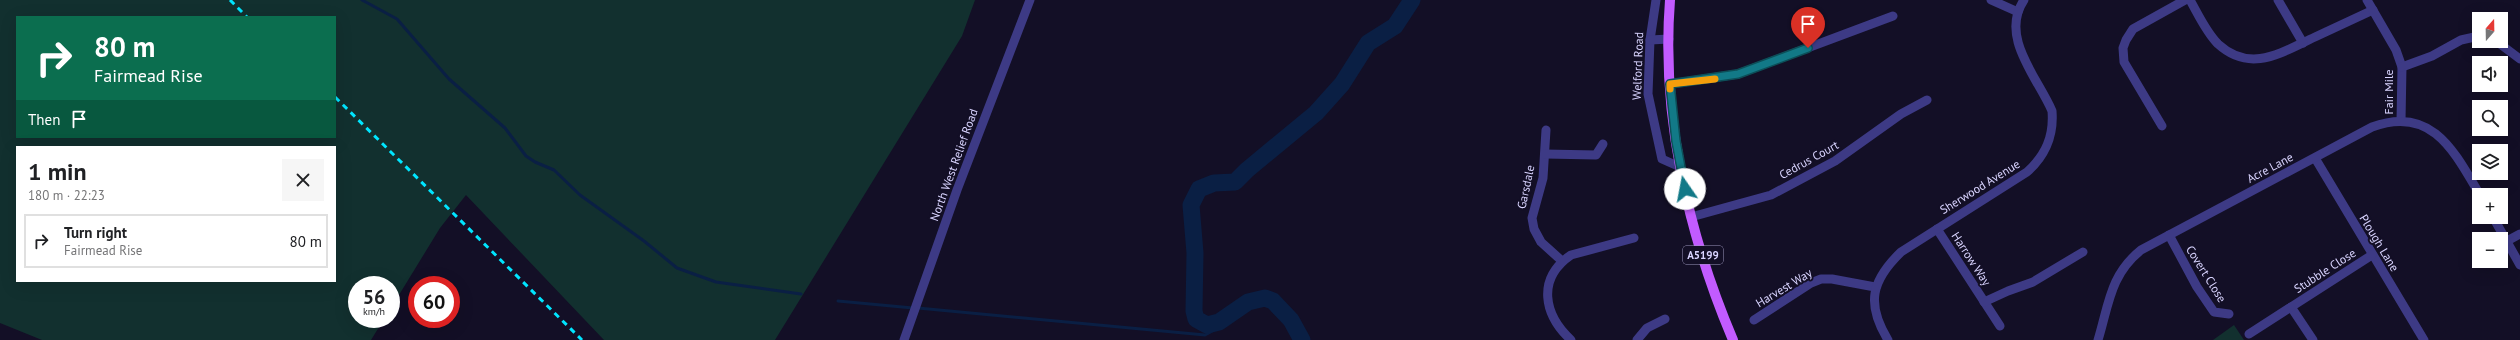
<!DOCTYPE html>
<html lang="en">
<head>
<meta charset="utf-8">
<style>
	:root { --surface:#fff; --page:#f6f6f6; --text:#202124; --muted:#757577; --line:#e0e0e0 }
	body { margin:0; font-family:"PT Sans",sans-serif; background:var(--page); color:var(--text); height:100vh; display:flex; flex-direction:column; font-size:15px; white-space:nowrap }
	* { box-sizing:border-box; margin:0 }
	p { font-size:13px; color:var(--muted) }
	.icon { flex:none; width:22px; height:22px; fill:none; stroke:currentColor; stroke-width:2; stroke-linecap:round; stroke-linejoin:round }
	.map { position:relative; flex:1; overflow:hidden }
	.details { position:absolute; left:16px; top:146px; width:320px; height:136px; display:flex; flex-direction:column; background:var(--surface); border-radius:0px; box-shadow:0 4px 16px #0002 }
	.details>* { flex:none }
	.guide { position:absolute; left:16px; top:16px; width:320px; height:122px; border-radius:0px; box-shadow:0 4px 16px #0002; background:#0b6e4f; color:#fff; overflow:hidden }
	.needle { width:26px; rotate:20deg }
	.tools { position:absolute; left:2472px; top:12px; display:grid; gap:8px }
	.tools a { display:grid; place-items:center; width:36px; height:36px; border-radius:0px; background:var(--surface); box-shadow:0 4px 16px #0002; font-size:20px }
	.speed { position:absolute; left:348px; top:276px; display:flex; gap:8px; font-size:20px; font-weight:700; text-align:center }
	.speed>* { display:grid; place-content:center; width:52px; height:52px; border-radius:50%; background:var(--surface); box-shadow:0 4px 16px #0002; line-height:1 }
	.speed small { font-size:10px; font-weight:400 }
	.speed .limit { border:6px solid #d22; background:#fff; color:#111 }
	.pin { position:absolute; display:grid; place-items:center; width:34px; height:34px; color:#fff; margin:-41px -17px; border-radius:50% 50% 50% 0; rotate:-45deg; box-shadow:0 0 4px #0007 }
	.pin .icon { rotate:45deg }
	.me { position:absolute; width:44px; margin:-22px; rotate:348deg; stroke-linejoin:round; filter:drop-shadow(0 0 3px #0008) }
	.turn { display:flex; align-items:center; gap:14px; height:84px; padding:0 12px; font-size:18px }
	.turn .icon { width:52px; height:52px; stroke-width:2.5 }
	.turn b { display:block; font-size:28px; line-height:34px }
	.then { display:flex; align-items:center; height:38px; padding:0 12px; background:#0003; gap:8px; font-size:15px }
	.round { display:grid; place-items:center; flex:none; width:42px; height:42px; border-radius:0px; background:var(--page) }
	.summary { display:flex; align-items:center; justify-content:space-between; height:68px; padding:0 12px }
	h1 { font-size:24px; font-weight:600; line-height:30px }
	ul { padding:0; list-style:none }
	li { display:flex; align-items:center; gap:12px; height:54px; margin:0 8px 6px; padding:0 4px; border:2px solid var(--line); border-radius:0px }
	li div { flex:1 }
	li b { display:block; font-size:15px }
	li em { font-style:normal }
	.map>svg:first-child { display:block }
</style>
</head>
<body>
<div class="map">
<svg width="2520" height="340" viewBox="0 0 2520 340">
	<rect width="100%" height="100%" fill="#130f26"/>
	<g fill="#12302f" fill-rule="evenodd">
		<path d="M0,0H975L962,36L775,340H604L466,195L440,228L391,308V285H357V319H384L371,340H42L0,323ZM17,17H335V137H17ZM17,147H335V281H17Z"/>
		<polygon points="2234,325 2244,340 2213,340"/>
	</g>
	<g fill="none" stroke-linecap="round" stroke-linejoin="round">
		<g stroke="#0a1f44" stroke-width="3">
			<polyline points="362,0 397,19 449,79 505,128 526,156 535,162 554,170 580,195 644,241 677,268 716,282 801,294"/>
			<polyline points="838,301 913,308"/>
			<polyline points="918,308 1205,335 1214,330 1219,322"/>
		</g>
		<polyline stroke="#0a1f44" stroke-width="17" points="1302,340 1291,320 1273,301 1265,298 1248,302 1219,322 1207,325 1196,319 1194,311 1195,253 1191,205 1199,189 1214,183 1235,182 1247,170 1316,113 1342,84 1368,43 1395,26 1412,0"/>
		<g stroke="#3d3a85" stroke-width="9">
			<polyline points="1656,0 1650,40 1648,94 1662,159 1680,167"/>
			<polyline points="1991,0 2018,12"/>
			<path d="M2190,0C2198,14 2206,32 2218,44C2251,74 2282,52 2315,37C2334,28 2354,19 2373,10"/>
			<polyline points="2278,0 2303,43"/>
			<polyline points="2367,0 2396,50 2402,67 2401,121"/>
			<polyline points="1650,40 1669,39"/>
			<polyline points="2496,41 2520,59"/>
			<polyline points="2402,67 2432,56 2461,40 2479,36"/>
			<polyline points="1670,84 1738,74 1893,16"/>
			<polyline points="2162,126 2124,62 2123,48 2126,40 2133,29 2185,0"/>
			<polyline points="1546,130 1543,178 1532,218 1534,229 1541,242 1562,261"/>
			<polyline points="1545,154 1596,155 1603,144"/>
			<polyline points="2315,158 2424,340"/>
			<polyline points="1691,217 1771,195 1835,161 1901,114 1927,100"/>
			<polyline points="2493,217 2520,265"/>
			<polyline points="1937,229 2000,326"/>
			<polyline points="2169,235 2197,287 2214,312 2229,314"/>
			<polyline points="2507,241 2520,234"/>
			<polyline points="1984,302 2008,291 2033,282 2083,252"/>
			<polyline points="2291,307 2313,340"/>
			<polyline points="1754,320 1811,283 1821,279 1832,279 1875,287"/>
			<polyline points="2249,334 2372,255"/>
			<polyline points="904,340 957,190 1030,0"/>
			<path d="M1571,340C1544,315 1536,279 1571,255L1634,238"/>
			<polyline points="1637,340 1647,328 1665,319"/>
			<path d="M1888,340C1866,304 1871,281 1901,252L2027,172C2046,155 2054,136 2052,111C2038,78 1999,37 2024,0"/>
			<path d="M2098,340C2109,304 2110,275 2141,250L2372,127C2432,105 2454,151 2480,195"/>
		</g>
		<path stroke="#c25bff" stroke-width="10" d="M1670,0C1661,115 1688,234 1733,340"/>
		<g stroke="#00e5ff" stroke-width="3" stroke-dasharray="6 5" stroke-linecap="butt">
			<polyline points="230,0 247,17"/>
			<polyline points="335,97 582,340"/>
		</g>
	</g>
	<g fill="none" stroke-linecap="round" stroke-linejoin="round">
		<g stroke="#0c4f58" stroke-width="10">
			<polyline id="route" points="1685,189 1676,141 1670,84 1738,74 1808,48"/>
		</g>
		<use href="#route" stroke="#127987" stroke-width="7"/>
		<polyline stroke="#f59e0b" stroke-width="7" points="1670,89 1670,84 1715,79"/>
	</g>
	<g text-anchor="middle" stroke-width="4" stroke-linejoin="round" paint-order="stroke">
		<rect fill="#130f26" stroke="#9e99be" stroke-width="1" x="1683" y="246" width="40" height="18" rx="3"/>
		<g font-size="11" font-weight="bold" fill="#d9d4ff">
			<text x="1703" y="259">A5199</text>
		</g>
		<g font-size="12" fill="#d9d4ff" stroke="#130f26">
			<text transform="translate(1638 66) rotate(-88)" y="4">Welford Road</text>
			<text transform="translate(2389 92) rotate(-90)" y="4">Fair Mile</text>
			<text transform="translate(1809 160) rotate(-29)" y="4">Cedrus Court</text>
			<text transform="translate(954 165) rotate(-70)" y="4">North West Relief Road</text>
			<text transform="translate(2270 168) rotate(-28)" y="4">Acre Lane</text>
			<text transform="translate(1526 187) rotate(-78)" y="4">Garsdale</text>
			<text transform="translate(1980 187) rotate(-32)" y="4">Sherwood Avenue</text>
			<text transform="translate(2379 243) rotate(59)" y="4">Plough Lane</text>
			<text transform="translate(1971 259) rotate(57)" y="4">Harrow Way</text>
			<text transform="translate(2325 271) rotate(-33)" y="4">Stubble Close</text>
			<text transform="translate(2206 274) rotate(58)" y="4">Covert Close</text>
			<text transform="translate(1784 288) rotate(-31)" y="4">Harvest Way</text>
		</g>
	</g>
</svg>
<div class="tools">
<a><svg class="needle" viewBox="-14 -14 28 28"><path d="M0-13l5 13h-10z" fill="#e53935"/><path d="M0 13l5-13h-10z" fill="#757577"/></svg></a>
<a><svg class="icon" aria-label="sound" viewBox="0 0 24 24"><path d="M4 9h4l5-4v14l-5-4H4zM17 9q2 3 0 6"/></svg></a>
<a><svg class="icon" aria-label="search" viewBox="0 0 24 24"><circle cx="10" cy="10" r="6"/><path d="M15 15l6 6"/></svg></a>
<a><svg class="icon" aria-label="layers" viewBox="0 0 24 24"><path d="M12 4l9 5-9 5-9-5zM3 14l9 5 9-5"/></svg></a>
<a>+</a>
<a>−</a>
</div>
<div class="speed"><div>56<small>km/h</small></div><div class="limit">60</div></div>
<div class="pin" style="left:1808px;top:48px;background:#d93025"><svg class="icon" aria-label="arrive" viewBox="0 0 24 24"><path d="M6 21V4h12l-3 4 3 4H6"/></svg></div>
<svg class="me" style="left:1685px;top:189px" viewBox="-20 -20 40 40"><circle r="19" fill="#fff"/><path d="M0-13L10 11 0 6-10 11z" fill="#127987"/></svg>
<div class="guide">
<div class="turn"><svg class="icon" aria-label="right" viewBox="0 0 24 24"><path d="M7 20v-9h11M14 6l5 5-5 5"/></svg><div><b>80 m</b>Fairmead Rise</div></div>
<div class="then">Then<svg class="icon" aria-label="arrive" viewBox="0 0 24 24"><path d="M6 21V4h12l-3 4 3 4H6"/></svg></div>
</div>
<section class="details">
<div class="summary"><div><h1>1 min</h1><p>180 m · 22:23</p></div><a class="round"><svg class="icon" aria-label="close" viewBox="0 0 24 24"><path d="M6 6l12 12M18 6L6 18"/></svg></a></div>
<ul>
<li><svg class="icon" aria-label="right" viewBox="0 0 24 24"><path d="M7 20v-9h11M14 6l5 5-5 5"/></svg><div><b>Turn right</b><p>Fairmead Rise</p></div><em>80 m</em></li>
</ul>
</section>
</div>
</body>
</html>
